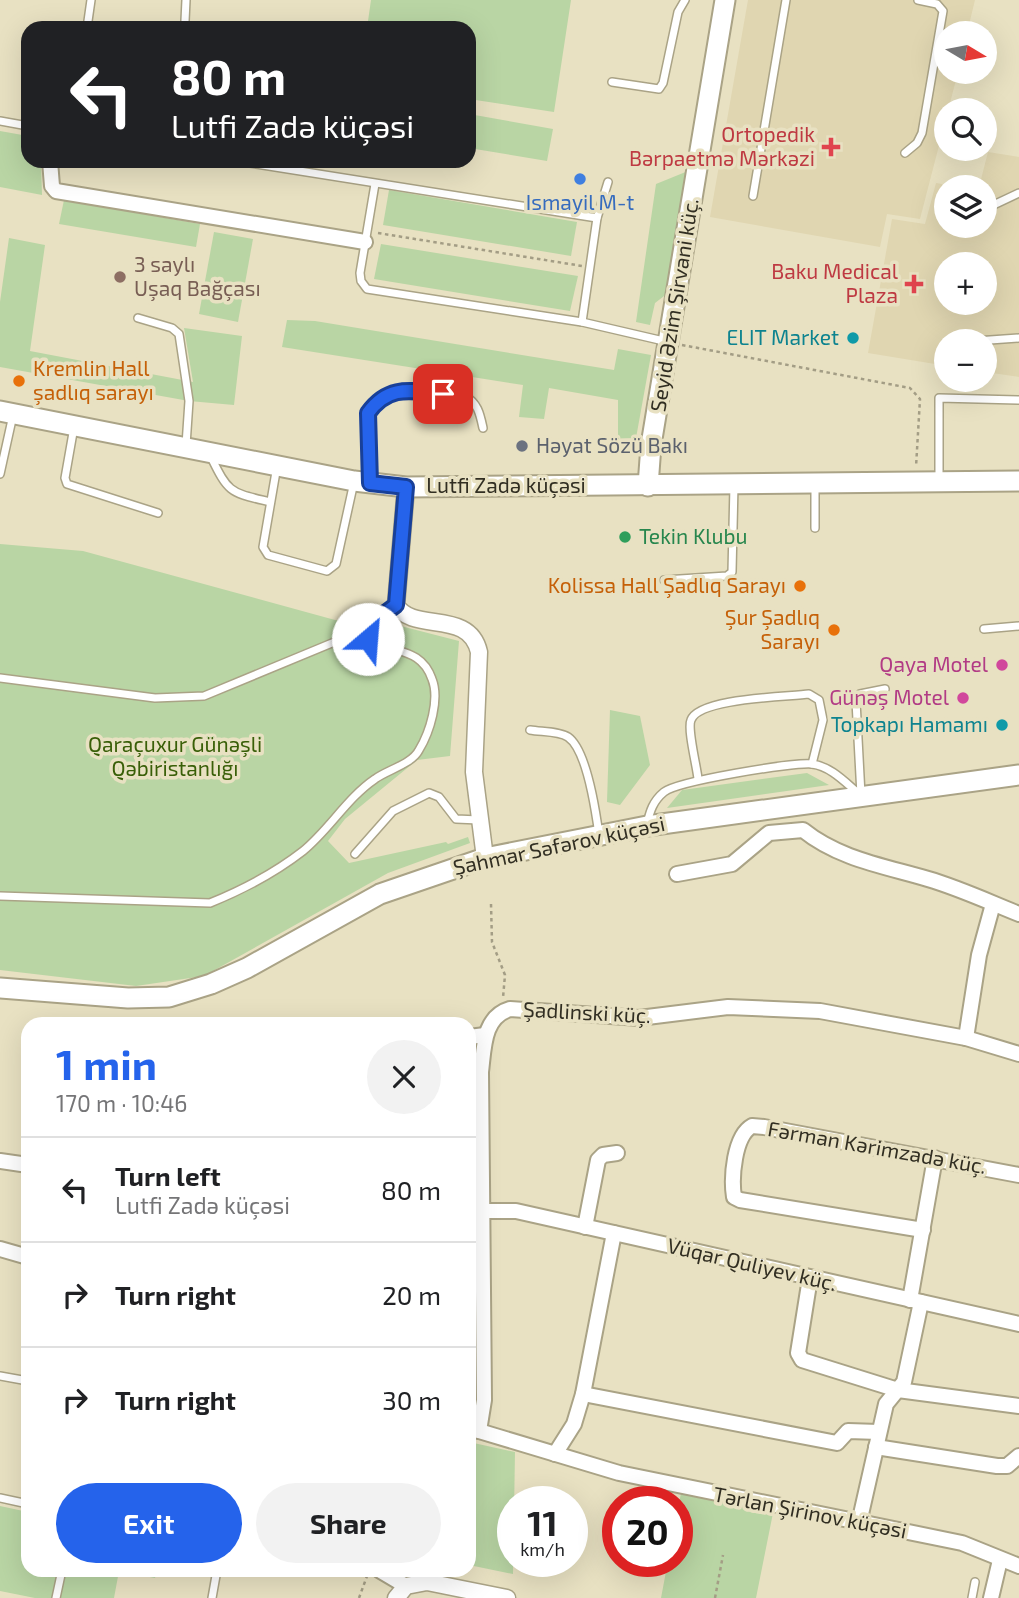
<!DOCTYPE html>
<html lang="en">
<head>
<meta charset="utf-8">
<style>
	:root { --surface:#fff; --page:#f2f2f2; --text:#202124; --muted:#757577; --line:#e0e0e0; --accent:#2563eb }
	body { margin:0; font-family:"Exo 2",sans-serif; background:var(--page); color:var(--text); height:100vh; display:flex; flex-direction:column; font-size:26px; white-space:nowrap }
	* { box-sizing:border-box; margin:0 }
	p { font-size:23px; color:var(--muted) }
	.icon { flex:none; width:38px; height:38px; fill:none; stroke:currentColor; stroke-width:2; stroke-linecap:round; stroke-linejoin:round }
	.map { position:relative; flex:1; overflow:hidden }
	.drawer { position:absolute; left:21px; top:1017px; width:455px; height:560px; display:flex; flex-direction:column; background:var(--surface); border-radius:21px; box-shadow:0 7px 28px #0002 }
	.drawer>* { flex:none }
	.top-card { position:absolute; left:21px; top:21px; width:455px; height:147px; border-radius:21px; box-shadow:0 7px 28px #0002; background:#202124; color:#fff; overflow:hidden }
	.needle { width:46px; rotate:100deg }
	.fabs { position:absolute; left:934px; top:21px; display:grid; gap:14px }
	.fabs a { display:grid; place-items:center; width:63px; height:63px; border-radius:50%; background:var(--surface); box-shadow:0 7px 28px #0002; font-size:35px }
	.speed { position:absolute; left:497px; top:1486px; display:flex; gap:14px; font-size:35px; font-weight:700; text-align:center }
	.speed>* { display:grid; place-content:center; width:91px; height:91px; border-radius:50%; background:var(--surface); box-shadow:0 7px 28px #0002; line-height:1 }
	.speed small { font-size:18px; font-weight:400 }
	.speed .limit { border:10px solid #d22; background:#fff; color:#111 }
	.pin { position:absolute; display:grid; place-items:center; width:60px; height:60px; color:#fff; margin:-30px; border-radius:14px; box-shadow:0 4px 10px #0006 }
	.me { position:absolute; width:77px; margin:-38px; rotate:27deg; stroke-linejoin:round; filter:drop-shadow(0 0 5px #0008) }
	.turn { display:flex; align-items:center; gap:24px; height:147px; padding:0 35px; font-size:32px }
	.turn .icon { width:91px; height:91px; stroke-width:2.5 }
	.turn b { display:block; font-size:49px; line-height:60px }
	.round { display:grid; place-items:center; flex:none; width:74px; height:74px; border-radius:37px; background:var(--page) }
	.headline { display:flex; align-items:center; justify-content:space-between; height:119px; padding:0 35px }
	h1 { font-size:42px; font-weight:700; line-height:52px; color:var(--accent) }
	.button { display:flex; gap:14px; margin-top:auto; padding:14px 35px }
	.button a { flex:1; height:80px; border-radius:42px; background:var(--accent); color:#fff; font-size:28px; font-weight:700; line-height:80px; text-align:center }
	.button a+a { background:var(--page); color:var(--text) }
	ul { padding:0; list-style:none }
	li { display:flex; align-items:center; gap:21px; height:105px; padding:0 35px; border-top:2px solid var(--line) }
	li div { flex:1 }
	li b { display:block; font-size:26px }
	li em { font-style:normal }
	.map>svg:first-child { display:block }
</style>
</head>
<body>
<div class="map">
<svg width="1019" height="1598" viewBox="0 0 1019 1598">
	<rect width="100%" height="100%" fill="#e8e1c2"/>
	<g fill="#e0d6b1" fill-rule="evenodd">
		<polygon points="748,0 975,0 967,33 947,33 947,72 958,72 920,219 887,214 880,247 710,217"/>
		<path d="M988,152L1019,157V377L985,372V341H947V366L868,353L892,219L925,224L936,183L959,187H947V226H985V187H979ZM947,264H985V303H947Z"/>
	</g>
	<g fill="#b9d5a4">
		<polygon points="371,0 571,0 554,112 469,99 469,28 367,28"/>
		<polygon points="469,114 553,129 547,161 469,148"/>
		<polygon points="0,131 28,136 28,161 41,161 42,195 0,187"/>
		<polygon points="688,171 668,293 655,303 650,325 636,322 656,184"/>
		<polygon points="389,190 577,222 571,256 383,225"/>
		<polygon points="64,200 200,224 196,247 59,224"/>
		<polygon points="214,232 253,239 238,322 199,314"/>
		<polygon points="9,238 45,245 30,351 193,382 184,328 242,336 234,405 189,401 0,367 0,302"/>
		<polygon points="381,244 578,276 570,311 374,279"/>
		<polygon points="287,320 315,321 614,370 618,349 651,355 636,438 618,439 618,400 549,388 544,419 519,417 523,385 282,347"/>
		<polygon points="0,544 83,551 335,620 371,629 389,623 459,641 450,756 417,760 345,819 328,841 349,863 446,842 448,844 468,837 470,843 388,873 204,976 136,986 0,970"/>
		<polygon points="610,710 640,716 650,765 620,805 607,802"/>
		<polygon points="807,773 829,785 667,808 682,790"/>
		<polygon points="469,1442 515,1452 513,1574 469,1565"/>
		<polygon points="681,1493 773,1513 756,1598 661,1598 668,1561 677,1561 677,1514"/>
		<polygon points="0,1506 28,1512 28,1570 157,1570 155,1578 119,1571 114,1598 35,1598 0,1591"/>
	</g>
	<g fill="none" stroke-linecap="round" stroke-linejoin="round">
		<g stroke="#aaa386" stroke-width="10">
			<g id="service">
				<polyline points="185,21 186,0"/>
				<polyline points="87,28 91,0"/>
				<polyline points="612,82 659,89 663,83 678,12 685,0"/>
				<polyline points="0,121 28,126"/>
				<polyline points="905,153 917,143 922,133 943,11 937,4 918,0"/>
				<polyline points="237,161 597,218"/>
				<polyline points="608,182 597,218 582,322 668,342"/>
				<polyline points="375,184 360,273 361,281 367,289 582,322"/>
				<polyline points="753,196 786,0"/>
				<polyline points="985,209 1019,193"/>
				<polyline points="138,318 172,328 179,334 189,401 186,445"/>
				<polyline points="976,341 1019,338"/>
				<polyline points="74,427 65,478 67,484 158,513"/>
				<path d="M211,457C229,494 230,492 270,502"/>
				<polyline points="277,466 263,547 268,555 327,571 336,564 354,482"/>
				<polyline points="0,474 13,415"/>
				<polyline points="939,482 939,398 1019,400"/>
				<path d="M370,483L366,423C373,378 432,393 464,395C478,403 480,414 483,428"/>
				<polyline points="815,528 815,484"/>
				<polyline points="664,580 727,576 732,572 734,485"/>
				<polyline points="984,629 1019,626"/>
				<polyline points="0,678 155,698 204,696 361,631 396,605"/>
				<path d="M530,730C541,732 559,731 568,737C587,750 596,813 599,835"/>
				<path d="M698,779C697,767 687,729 691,720C699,698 786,697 809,694L819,700L823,720L812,764"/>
				<polyline points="861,795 856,701 860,694 885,689"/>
				<path d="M647,824C650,811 653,801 664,792C678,781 793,762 812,764C830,766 845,782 858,793"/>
				<polyline points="355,854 393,811 429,793 439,797 456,819 479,820"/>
				<path d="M0,896L210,903C242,890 276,872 303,851C329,830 347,798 375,779C387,770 412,764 419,750C430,732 440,699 432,679C419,642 384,657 361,631"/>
				<polyline points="0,1376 28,1381"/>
				<polyline points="0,1498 28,1504"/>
				<polyline points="56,1598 62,1570"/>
				<polyline points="212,1598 217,1570"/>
				<polyline points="972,1598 975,1582"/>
			</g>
		</g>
		<g stroke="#aaa386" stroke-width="18">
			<g id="minor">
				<polyline points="50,161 52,186 56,191 365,242"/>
				<path d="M677,874L732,864L769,833L803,830C839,859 884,866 928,879C959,888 989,902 1019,914"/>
				<polyline points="469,1037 485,1035"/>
				<polyline points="966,1038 979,955 993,904"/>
				<polyline points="0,1161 28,1165"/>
				<polyline points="469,1211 516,1211 1019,1324"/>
				<polyline points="585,1227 598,1160 603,1155 617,1153"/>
				<path d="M923,1230L740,1200L734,1197C731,1178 734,1136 752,1126L764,1127L1019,1175"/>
				<polyline points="0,1249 28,1257"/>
				<polyline points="810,1278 798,1353 802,1360 898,1390 1019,1406"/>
				<polyline points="910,1300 935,1158"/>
				<polyline points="583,1394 837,1443 848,1431 879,1432"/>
				<path d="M469,1429L479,1431L484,1400L481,1072C484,1048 483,1017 510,1009L639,1018L728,1007L820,1011L966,1038L1019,1054"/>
				<polyline points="479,1431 619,1473 962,1543 1019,1566"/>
				<polyline points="876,1447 997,1466 1007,1466 1019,1456"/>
				<polyline points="555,1454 574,1424 583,1394 614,1233"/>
				<polyline points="859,1523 886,1404 904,1382 921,1302"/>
				<polyline points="379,1570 406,1586"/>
				<polyline points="991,1598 1000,1560"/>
			</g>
		</g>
		<g stroke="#aaa386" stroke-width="19">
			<g id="tertiary">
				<path d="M406,487L396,605C413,634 469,608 479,652L474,772L485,858"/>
				<polyline points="396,1598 406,1586 427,1582 507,1598"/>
			</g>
		</g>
		<g stroke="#aaa386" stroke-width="23">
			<g id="secondary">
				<polyline points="0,411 354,481 406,487 1019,481"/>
				<polyline points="648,486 651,445 725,0"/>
				<polyline points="0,988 128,998 169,997 211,984 247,968 380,894 485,858 647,826 1019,775"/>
			</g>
		</g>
		<g stroke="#a39d85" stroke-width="2.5" stroke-dasharray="3.5 3.5" stroke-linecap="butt">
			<polyline points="378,233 582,266"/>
			<polyline points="682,345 910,388 920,399 916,467"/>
			<polyline points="491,904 492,942 505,975 503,998"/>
			<polyline points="359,1598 367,1576"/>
			<polyline points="715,1598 723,1555"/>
		</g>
		<use href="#service" stroke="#fff" stroke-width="7"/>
		<use href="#minor" stroke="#fff" stroke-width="14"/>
		<use href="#tertiary" stroke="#fff" stroke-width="16"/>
		<use href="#secondary" stroke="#fff" stroke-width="19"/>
	</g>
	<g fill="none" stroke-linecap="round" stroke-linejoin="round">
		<g stroke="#184099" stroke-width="18">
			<path id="route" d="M368,639L361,631L396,605L406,487L370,483L368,413C389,384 411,391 443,394"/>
		</g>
		<use href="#route" stroke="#2563eb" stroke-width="12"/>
	</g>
	<g fill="#e0444e" stroke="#e8e1c2" stroke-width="2.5">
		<path d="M827.5 136.5h7v7h7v7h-7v7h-7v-7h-7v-7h7z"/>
		<path d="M910.5 273.5h7v7h7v7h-7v7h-7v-7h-7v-7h7z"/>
	</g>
	<circle fill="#3f7fe0" stroke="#e8e1c2" stroke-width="2.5" cx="580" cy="179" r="7"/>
	<circle fill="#8d6e63" stroke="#e8e1c2" stroke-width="2.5" cx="120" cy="277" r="7"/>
	<g fill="#0f9aa8" stroke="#e8e1c2" stroke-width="2.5">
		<circle cx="853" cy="338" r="7"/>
		<circle cx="1002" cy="725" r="7"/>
	</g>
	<g fill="#e8710a" stroke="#e8e1c2" stroke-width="2.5">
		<circle cx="19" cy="381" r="7"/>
		<circle cx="800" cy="586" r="7"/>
		<circle cx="834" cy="630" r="7"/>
	</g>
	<circle fill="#6b7280" stroke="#e8e1c2" stroke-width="2.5" cx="522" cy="446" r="7"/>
	<circle fill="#2e9e5b" stroke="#e8e1c2" stroke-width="2.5" cx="625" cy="537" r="7"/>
	<g fill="#d1479c" stroke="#e8e1c2" stroke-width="2.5">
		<circle cx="1002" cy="665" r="7"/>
		<circle cx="963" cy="698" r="7"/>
	</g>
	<g text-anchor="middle" stroke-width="7" stroke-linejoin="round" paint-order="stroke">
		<g font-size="21" fill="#be3a42" stroke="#e8e1c2" text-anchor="end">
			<text x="815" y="142">Ortopedik<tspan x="815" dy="24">Bərpaetmə Mərkəzi</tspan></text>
			<text x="898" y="279">Baku Medical<tspan x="898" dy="24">Plaza</tspan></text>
		</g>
		<g font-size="21" fill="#366cbe" stroke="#e8e1c2">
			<text x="580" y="210">Ismayil M-t</text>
		</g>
		<g font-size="21" fill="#785e54" stroke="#e8e1c2" text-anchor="start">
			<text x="134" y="272">3 saylı<tspan x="134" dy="24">Uşaq Bağçası</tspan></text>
		</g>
		<g font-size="21" fill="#312e22" stroke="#e8e1c2">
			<text transform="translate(675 305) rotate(-81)" y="7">Seyid Əzim Şirvani küç.</text>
			<text x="506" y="493">Lutfi Zadə küçəsi</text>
			<text transform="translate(559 846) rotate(-12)" y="7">Şahmar Səfərov küçəsi</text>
			<text transform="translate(587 1013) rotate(3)" y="7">Şadlinski küç.</text>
			<text transform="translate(877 1148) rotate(10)" y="7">Fərman Kərimzadə küç.</text>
			<text transform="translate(752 1265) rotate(13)" y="7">Vüqar Quliyev küç.</text>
			<text transform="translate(810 1513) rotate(11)" y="7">Tərlan Şirinov küçəsi</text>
		</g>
		<g font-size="21" fill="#0d838f" stroke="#e8e1c2" text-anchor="end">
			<text x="839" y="345">ELIT Market</text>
			<text x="988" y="732">Topkapı Hamamı</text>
		</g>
		<g font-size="21" fill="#c56008" stroke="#e8e1c2" text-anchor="end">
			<text x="33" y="376" text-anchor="start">Kremlin Hall<tspan x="33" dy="24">şadlıq sarayı</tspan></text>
			<text x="786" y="593">Kolissa Hall Şadlıq Sarayı</text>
			<text x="820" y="625">Şur Şadlıq<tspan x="820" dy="24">Sarayı</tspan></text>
		</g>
		<g font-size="21" fill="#5b616d" stroke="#e8e1c2" text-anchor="start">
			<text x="536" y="453">Həyat Sözü Bakı</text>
		</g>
		<g font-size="21" fill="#27864d" stroke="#e8e1c2" text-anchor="start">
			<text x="639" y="544">Tekin Klubu</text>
		</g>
		<g font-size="21" fill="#b23c85" stroke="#e8e1c2" text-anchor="end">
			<text x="988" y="672">Qaya Motel</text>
			<text x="949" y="705">Günəş Motel</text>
		</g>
		<g font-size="21" fill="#395f08" stroke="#e8e1c2">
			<text x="175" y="752">Qaraçuxur Günəşli<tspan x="175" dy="24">Qəbiristanlığı</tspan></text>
		</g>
	</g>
</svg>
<div class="fabs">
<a><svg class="needle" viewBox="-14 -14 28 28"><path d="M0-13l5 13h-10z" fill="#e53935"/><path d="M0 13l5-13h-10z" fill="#757577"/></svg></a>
<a><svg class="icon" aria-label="search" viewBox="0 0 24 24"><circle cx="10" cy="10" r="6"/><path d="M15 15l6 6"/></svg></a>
<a><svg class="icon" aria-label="layers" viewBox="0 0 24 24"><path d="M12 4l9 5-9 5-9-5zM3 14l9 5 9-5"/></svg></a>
<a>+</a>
<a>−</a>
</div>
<div class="speed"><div>11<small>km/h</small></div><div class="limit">20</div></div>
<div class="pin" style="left:443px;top:394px;background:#d93025"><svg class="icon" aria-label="arrive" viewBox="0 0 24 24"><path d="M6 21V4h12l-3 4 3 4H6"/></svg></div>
<svg class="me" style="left:368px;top:639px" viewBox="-20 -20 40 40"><circle r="19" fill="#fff"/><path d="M0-13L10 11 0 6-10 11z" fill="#2563eb"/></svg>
<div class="top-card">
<div class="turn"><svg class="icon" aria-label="left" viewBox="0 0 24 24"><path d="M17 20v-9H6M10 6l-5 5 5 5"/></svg><div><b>80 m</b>Lutfi Zadə küçəsi</div></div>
</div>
<section class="drawer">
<div class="headline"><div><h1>1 min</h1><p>170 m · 10:46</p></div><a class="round"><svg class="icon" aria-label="close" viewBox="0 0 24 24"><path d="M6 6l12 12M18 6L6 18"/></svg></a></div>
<ul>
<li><svg class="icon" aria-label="left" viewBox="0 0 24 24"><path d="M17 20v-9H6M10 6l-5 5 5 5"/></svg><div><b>Turn left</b><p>Lutfi Zadə küçəsi</p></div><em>80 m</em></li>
<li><svg class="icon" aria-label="right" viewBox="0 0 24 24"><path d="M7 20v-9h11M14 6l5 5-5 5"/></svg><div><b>Turn right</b></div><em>20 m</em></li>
<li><svg class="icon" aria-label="right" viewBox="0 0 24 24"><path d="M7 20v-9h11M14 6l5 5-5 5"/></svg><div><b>Turn right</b></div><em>30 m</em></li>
</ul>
<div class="button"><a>Exit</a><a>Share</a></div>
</section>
</div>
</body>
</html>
